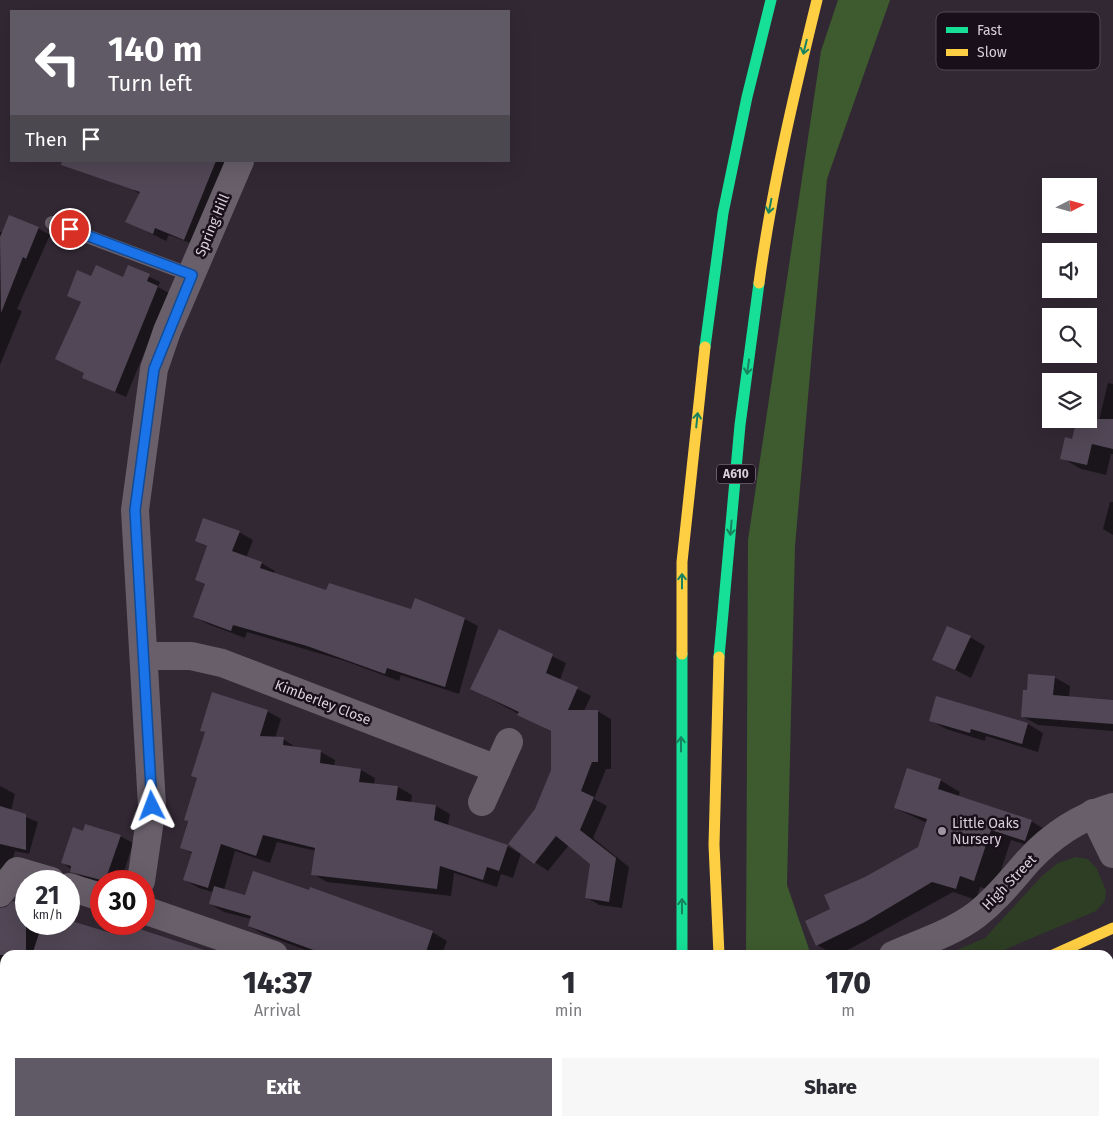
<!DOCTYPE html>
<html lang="en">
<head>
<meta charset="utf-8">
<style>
	:root { --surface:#fff; --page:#f7f7f7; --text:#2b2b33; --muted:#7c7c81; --accent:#5f5a65 }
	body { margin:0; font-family:"Fira Sans",sans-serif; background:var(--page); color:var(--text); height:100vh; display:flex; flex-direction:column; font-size:19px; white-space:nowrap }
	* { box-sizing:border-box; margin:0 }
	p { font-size:16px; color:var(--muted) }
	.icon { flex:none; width:28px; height:28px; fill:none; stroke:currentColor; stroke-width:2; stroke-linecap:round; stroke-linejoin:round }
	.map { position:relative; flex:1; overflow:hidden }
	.side { position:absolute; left:0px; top:950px; width:1114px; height:176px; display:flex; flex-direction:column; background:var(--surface); border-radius:15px 15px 0 0; box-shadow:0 5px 20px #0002 }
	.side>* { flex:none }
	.guide { position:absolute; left:10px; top:10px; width:500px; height:152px; border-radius:0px; box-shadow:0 5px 20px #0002; background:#5f5a65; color:#fff; overflow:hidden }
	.needle { width:32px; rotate:84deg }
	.buttons { position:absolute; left:1042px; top:178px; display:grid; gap:10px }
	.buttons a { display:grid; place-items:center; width:55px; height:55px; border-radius:0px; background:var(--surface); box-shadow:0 5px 20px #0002; font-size:25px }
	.speed { position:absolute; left:15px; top:870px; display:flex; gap:10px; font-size:25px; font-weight:700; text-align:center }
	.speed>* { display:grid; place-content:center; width:65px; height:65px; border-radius:50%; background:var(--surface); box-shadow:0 5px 20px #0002; line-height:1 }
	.speed small { font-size:12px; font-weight:400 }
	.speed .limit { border:8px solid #d22; background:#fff; color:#111 }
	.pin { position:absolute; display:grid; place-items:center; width:42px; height:42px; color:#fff; margin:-21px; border:2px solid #fff; border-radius:50%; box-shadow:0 1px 5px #0007 }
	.me { position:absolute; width:55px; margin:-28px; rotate:357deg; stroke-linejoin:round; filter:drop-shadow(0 0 4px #0008) }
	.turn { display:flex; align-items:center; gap:18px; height:105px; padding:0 15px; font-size:22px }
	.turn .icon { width:65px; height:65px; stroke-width:2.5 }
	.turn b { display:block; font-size:35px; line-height:42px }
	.then { display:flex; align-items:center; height:48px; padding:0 15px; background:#0003; gap:10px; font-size:19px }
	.eta { display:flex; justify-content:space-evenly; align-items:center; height:85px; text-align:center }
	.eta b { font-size:30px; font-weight:800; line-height:35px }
	.button { display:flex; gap:10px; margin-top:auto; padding:10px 15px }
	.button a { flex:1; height:58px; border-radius:0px; background:var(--accent); color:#fff; font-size:20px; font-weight:800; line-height:58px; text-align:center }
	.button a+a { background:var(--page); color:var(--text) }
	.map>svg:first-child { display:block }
</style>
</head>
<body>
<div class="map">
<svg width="1113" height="1126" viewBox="0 0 1113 1126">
	<rect width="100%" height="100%" fill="#322834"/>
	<polygon fill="#2d3e24" points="1076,857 1088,859 1097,869 1106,891 1105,901 1096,911 992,955 945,955 985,938 1042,876 1058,863"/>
	<g fill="#3d5b2e">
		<polygon points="838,0 890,0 827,179 795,546 787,885 811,955 746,955 748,540 821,51"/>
		<rect x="759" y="1121" width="57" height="5"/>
	</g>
	<g fill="#0007">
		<polygon points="146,161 233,161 198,246 169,235 166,241 126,221 140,194 133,190"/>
		<polygon points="38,228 50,235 17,309 22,311 0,365 0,232"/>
		<polygon points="129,267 160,282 158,287 169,293 126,397 84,378 85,373 82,303 69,295 91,278 123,279"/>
		<polygon points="1108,383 1113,384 1113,454 1111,454 1106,475 1081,469 1062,458 1073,441 1098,424"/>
		<polygon points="1110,502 1113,502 1113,535 1103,529"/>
		<polygon points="239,532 253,540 246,558 261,563 275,571 274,573 327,591 412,611 416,600 465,619 478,626 459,694 401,675 399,681 345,661 247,632 245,638 208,624 194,617 206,585 196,580 208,547 196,541"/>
		<polygon points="499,630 566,663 560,680 591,696 584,711 597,711 611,719 611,769 606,769 594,799 607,806 593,838 629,867 622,908 599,905 586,897 592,863 569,845 548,871 521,853 513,878 501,874 497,887 454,873 451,896 327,882 313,874 316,851 277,842 270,863 235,851 224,890 246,897 432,932 447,941 442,954 444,955 319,955 263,934 249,926 251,919 224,912 210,904 213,892 199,888 185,880 193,854 181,847 198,779 192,775 206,733 201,730 267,711 281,719 275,738 283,739 297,748 321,752 335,760 334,766 361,770 375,778 374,785 398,787 412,795 411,803 436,806 450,814 448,826 507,846 519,853 552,770 552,732 485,696"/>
		<polygon points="970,637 985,646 971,678 934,659"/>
		<polygon points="1054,677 1070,686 1069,698 1113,701 1113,731 1038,725 1022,716 1028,692"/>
		<polygon points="937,697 1028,724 1043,733 1038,752 986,736 985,741 946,729 930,720"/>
		<polygon points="940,780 960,792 958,797 1031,821 1051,833 1045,851 1011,840 994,891 980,887 976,900 953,892 839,955 835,955 817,945 832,909 866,878 919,848 927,823 895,808"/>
		<polygon points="0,786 15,794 11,811 38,822 29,854 15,851 7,882 0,892"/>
		<polygon points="84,832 120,836 133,843 121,881 101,881 101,884 84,879 63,863"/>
		<polygon points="14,903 26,907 26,924 69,924 69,920 118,936 122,924 211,955 5,955 5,969 0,967 0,910 6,909"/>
		<polygon points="1113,983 1113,1037 1109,1028 1109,985"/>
		<polygon points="0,1109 5,1110 5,1121 80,1121 79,1126 0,1126"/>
		<polygon points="83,1121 145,1121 144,1126 97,1126"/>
		<polygon points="270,1121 308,1121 310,1126 271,1126"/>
		<polygon points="333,1121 350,1121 352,1126 331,1126"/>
		<polygon points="405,1121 449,1121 447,1126 403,1126"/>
		<polygon points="911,1121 970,1121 972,1126 899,1126"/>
		<polygon points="1018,1121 1072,1121 1062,1126 1026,1126"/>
	</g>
	<g fill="#514756">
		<polygon points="62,161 216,161 184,240 155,228 153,234 125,222 140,192 61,165"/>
		<polygon points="9,215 39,227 26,259 23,257 1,313 0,237"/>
		<polygon points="96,265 123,277 128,265 150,274 147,281 158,286 115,392 82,378 84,373 55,359 81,302 67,296 77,270 91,276"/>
		<polygon points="1077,419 1113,419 1113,449 1092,444 1087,465 1060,459 1065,437 1072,439"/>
		<polygon points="203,518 240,531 232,551 262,562 260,568 326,590 329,583 411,609 415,598 465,618 445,687 387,668 385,674 307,646 233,625 231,631 193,617 205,584 195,580 207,546 195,541"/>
		<polygon points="947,626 971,636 955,670 932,660"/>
		<polygon points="499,629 553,654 546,673 578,687 568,710 598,710 598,762 592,762 581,791 594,797 580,830 616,858 609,902 585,898 590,864 556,836 534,864 508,844 535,809 551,770 551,731 517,715 519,712 470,689"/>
		<polygon points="1028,674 1055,676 1053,695 1113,700 1113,724 1021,717 1023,690 1027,690"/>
		<polygon points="212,692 268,710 260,736 284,737 283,745 321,750 320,763 361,769 359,782 398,786 396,800 436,805 434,820 508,845 499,871 487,867 483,880 440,866 437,889 311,875 315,848 263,835 256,856 221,844 208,888 183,880 192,852 180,848 188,821 184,820 197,778 191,776 205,732 200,731"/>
		<polygon points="936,696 1028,723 1022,744 971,729 970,733 929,721"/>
		<polygon points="907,768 941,779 938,789 1032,820 1025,841 991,830 974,881 960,876 956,889 932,882 865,922 816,946 805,921 830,909 824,895 865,877 918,847 927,819 894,808"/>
		<polygon points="0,806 26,814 26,850 0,844"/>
		<polygon points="85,824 121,835 105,881 70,872 71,866 61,863 73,827 83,831"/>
		<polygon points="253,871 309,890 310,887 433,931 425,955 327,955 248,926 251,916 209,904 214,886 245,895"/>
		<polygon points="13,901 26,905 26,955 0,955 0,908 6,907"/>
		<polygon points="69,920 117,935 121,924 124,924 207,951 207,955 32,955 42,924 69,924"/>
	</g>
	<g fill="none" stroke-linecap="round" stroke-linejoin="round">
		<polyline stroke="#685f6a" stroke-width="14" points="52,223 191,275"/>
		<g stroke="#685f6a" stroke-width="28">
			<polyline points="144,656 191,656 222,663 497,769"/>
			<polyline points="482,802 509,742"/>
			<polyline points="1093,813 1113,854"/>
			<polyline points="141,881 152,806 135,510 154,369 167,331 240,161"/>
			<polyline points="69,887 101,897"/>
			<polyline points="0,893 17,871 51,881"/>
			<polyline points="144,910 274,955"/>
			<path d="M893,955C920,943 952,933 976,915C997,899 1012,879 1029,860C1053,834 1080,817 1113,807"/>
			<polyline points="554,1121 556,1126"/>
			<polyline points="1102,1121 1105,1126"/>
			<polyline points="1071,1126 1081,1121"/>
		</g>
		<g stroke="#16e098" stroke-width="11">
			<polyline points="705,347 723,213 747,97 771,0"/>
			<polyline points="682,654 682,955"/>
			<polyline points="719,657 740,425 759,283"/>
			<polyline points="690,1121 691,1126"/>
			<polyline points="731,1121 732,1126"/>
			<polyline points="595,1126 607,1121"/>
		</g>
		<g stroke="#ffcf43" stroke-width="11">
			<path d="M759,283C772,187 794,94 817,0"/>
			<polyline points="682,654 682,562 705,347"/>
			<polyline points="719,657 714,845 719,955"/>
			<polyline points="1053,955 1113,928"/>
		</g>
	</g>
	<defs><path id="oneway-shaft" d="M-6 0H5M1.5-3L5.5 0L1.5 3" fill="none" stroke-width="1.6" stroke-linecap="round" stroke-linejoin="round" transform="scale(1.25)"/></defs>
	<g stroke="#17825f">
		<use href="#oneway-shaft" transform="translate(805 47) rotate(104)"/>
		<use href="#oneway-shaft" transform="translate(770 206) rotate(101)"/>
		<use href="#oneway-shaft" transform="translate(748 367) rotate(98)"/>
		<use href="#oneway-shaft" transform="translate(697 420) rotate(-84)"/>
		<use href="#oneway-shaft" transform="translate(731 528) rotate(95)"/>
		<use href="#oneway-shaft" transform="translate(682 581) rotate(-90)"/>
		<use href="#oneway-shaft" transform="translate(681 744) rotate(-90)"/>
		<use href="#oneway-shaft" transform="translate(682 906) rotate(-90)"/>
	</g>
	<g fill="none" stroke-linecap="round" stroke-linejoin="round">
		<g stroke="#114b97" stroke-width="12">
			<polyline id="route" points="70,229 192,275 154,369 135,510 152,806"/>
		</g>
		<use href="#route" stroke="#1a73e8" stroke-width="9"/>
	</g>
	<circle fill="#9f94a2" stroke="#180f1a" stroke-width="2" cx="942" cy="831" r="5"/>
	<g text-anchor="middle" stroke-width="5" stroke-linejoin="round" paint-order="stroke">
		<rect fill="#180f1a" stroke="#a095a2" stroke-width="1" x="717" y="464.5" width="38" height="19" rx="4"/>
		<g font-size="12" font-weight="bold" fill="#dacedd">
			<text x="736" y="478">A610</text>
		</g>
		<g font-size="14" fill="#dacedd" stroke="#180f1a">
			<text transform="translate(212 225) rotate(-67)" y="5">Spring Hill</text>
			<text transform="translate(323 702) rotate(21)" y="5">Kimberley Close</text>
			<text transform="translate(1009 882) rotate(-46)" y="5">High Street</text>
		</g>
		<g font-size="14" fill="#dacedd" stroke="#180f1a" text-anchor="start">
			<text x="952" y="828">Little Oaks<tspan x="952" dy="16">Nursery</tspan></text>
		</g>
	</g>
	<rect x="936" y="12" width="164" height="58" rx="8" fill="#180f1a" stroke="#524854" stroke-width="1"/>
	<rect x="946" y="27" width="22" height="6" fill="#16e098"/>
	<rect x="946" y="49" width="22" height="7" fill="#ffcf43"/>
	<g font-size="14" fill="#dacedd">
		<text x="977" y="35">Fast</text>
		<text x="977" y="57">Slow</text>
	</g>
</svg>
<div class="buttons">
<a><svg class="needle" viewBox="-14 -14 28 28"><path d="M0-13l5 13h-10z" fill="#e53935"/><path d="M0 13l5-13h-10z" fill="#7c7c81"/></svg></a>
<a><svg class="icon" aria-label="sound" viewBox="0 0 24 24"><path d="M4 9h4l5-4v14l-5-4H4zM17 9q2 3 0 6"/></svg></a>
<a><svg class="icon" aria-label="search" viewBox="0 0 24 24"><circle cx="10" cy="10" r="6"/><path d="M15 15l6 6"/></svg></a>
<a><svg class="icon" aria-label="layers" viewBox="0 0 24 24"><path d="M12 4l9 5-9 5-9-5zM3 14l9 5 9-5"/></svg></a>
</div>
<div class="speed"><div>21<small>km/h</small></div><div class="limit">30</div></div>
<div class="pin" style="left:70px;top:229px;background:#d93025"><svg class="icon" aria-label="arrive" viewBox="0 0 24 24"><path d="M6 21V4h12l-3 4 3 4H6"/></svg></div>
<svg class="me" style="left:152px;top:806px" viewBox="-20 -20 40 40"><path d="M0-17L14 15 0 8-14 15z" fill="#1a73e8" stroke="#fff" stroke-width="4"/></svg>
<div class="guide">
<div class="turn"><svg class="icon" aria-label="left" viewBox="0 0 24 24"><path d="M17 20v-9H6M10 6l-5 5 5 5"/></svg><div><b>140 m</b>Turn left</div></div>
<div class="then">Then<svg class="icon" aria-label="arrive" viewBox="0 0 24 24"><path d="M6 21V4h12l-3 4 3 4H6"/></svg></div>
</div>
<section class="side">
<div class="eta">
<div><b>14:37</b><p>Arrival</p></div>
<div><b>1</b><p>min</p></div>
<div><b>170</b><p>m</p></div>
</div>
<div class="button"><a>Exit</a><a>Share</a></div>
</section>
</div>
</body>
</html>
